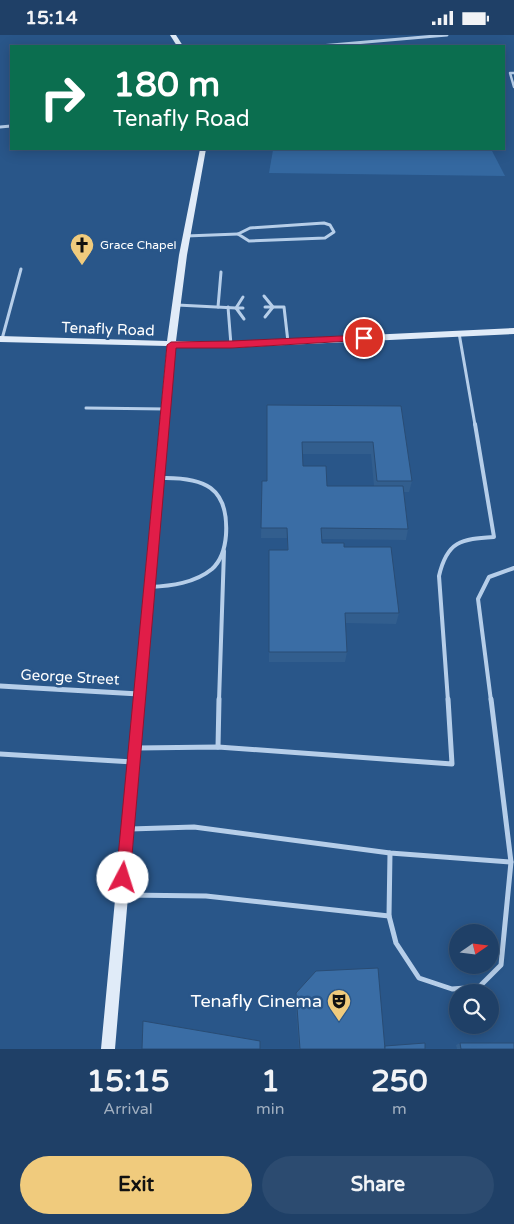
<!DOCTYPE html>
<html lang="en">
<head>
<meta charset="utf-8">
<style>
	:root { --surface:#1f4067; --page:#2c4b70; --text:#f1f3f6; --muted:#a1afc0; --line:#3c597b; --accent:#f0cb7d }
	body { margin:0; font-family:"Varela Round",sans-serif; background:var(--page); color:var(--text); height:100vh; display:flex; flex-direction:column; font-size:19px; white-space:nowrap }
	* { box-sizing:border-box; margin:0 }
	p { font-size:16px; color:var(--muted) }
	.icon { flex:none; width:28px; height:28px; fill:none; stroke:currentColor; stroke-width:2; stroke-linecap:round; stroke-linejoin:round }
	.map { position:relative; height:1014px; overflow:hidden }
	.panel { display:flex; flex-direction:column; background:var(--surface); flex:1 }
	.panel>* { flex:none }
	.hud { position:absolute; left:10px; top:10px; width:495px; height:105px; border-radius:0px; box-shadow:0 2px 12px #0003,0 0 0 1px var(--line); background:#0b6e4f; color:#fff; overflow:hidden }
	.needle { width:32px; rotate:76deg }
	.controls { position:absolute; left:449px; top:889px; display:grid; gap:10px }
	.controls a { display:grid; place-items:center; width:50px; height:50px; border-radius:50%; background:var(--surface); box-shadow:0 2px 12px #0003,0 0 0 1px var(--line); font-size:25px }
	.pin { position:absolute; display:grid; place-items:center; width:42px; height:42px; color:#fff; margin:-21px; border:2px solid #fff; border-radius:50%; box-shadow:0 1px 5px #0007 }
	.me { position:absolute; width:55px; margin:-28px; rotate:5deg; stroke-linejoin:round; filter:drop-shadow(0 0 4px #0008) }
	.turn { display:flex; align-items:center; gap:18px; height:105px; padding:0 20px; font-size:22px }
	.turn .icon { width:65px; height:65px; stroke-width:2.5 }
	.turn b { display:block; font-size:35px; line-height:42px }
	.eta { display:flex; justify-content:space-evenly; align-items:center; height:85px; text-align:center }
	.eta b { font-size:30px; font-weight:700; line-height:35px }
	.primary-button { display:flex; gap:10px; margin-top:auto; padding:10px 20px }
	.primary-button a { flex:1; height:58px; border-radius:30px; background:var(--accent); color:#111; font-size:20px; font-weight:700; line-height:58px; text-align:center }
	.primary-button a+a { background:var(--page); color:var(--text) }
	.status { display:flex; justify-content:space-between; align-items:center; height:35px; padding:0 25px; background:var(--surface); direction:ltr }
	.status svg { height:14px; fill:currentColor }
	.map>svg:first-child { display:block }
</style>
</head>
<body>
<div class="status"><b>15:14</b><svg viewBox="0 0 49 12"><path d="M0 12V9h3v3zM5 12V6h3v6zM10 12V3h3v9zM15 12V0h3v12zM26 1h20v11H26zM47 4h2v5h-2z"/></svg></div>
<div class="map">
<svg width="514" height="1014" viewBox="0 0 514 1014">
	<rect width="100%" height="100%" fill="#295689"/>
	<polygon fill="#3468a0" points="281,114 491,114 505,141 269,138 273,115"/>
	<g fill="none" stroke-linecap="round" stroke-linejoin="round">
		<polyline stroke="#b6cee9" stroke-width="2.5" points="514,38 510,38 514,52"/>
		<g stroke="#b6cee9" stroke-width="3">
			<polygon points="324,188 330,190 334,197 325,203 249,206 238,199 250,193"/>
			<polyline points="186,201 238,199"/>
			<polyline points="264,261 273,272 284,272 288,307"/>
			<polyline points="177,270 236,273 243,262"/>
			<polyline points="218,272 221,237"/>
			<polyline points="228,272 231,310"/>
			<polyline points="265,272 273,272 265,282"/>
			<polyline points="243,273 236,273 244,284"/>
			<polyline points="459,298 475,390"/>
			<polyline points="2,304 21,234"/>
			<polyline points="86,373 166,374"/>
		</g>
		<g stroke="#b6cee9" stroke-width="4">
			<path d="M150,552C171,551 195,548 212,534C222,525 225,513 226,500C229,452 204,442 161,443"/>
			<polyline points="219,666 224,516"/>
			<path d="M448,666L439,541C447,506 461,504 494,502L475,389"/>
			<polyline points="491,666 478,564 489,542 514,533"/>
		</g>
		<g stroke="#b6cee9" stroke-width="5">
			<polyline points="218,712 219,664"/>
			<polyline points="137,713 218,712 452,729 448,664"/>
			<polyline points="0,719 133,727"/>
			<polyline points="130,794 194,792 390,818 511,827"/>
			<polyline points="390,818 389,881 396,908 419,943 452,954 479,952 501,930 511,827 491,664"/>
			<polyline points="125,860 206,861 389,881"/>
		</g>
		<g stroke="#b6cee9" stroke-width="3">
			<polyline points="320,11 447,0"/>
			<polyline points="0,92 11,91"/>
		</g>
		<polyline stroke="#b6cee9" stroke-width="5" points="0,651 139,659"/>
		<g fill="#e0ebf8" fill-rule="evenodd">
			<polygon points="170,0 176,0 183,11 177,11"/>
			<polygon points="200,114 206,114 187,220 176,306 224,307 514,293 514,299 224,313 175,311 115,1014 101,1014 167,311 0,307 0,301 167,306 179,220"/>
		</g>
	</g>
	<g fill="#325e8e" fill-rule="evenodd">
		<path d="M267,370L401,371L412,446L409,457H404L408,494L406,505L321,504L322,508L344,512L399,578L396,589L345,588L347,617L345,627H269V515H287V503H261L262,446H267ZM303,419H371L374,451H327L303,431Z"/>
		<polygon points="296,958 385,1011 425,1014 299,1014 295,961"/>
		<polygon points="460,1008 514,1014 457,1014 456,1010"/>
	</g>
	<g fill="#3a6da5" stroke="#294c74">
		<polygon points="267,370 401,371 412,446 377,446 373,407 302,407 303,431 326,431 327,451 403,451 408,494 321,493 322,508 344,508 344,512 391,512 399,578 345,578 347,617 269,617 269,515 288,515 287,493 261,493 262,446 267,446"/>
		<polygon points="378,933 385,1014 300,1014 296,958 316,936"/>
		<polygon points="143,986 260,1006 260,1014 142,1014"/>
		<polygon points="425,1008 425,1014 385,1014 385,1011"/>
		<polygon points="460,1008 514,1008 514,1014 461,1014"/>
	</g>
	<polygon fill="#e11d48" stroke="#92132f" points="364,300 369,303 367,305 231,313 176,313 130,843 128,848 123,850 118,848 116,843 167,310 171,307 231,306"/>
	<defs>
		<g id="church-pin" transform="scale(1.25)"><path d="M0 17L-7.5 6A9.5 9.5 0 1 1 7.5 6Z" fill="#f0cb7d" stroke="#295689"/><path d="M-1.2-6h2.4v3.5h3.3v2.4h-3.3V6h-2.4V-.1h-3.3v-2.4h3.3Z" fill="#111"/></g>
		<g id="theatre-pin" transform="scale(1.25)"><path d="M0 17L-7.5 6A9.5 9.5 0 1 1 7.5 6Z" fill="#f0cb7d" stroke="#295689"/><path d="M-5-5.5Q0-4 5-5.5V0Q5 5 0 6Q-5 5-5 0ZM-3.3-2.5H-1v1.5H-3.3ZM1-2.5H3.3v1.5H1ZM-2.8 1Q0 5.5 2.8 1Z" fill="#111"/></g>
	</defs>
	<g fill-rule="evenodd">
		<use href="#church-pin" x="82" y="210"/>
		<use href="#theatre-pin" x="339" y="966"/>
	</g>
	<g text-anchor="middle" stroke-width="5" stroke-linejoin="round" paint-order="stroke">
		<g font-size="12" fill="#fff" stroke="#295689" text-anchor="start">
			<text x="100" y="214">Grace Chapel</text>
		</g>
		<g font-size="15" fill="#fff" stroke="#295689">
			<text transform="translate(108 294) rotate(2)" y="5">Tenafly Road</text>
			<text transform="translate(70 642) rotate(3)" y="5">George Street</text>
		</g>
		<g font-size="18" fill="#fff" stroke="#295689" text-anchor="end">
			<text x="322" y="972">Tenafly Cinema</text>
		</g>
	</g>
</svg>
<div class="controls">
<a><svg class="needle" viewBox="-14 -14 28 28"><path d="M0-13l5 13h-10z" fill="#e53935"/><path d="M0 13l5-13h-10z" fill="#a1afc0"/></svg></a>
<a><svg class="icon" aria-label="search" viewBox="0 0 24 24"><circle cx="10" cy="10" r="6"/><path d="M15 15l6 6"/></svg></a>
</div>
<div class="pin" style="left:364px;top:303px;background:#d93025"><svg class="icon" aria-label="arrive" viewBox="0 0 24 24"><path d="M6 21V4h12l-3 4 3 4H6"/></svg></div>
<svg class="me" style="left:123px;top:843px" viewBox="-20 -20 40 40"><circle r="19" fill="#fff"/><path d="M0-13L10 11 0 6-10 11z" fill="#e11d48"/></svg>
<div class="hud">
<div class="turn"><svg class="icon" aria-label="right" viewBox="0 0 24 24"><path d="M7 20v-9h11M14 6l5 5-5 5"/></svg><div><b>180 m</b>Tenafly Road</div></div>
</div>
</div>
<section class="panel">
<div class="eta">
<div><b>15:15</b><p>Arrival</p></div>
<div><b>1</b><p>min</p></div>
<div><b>250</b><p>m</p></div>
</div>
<div class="primary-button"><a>Exit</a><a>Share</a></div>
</section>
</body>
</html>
